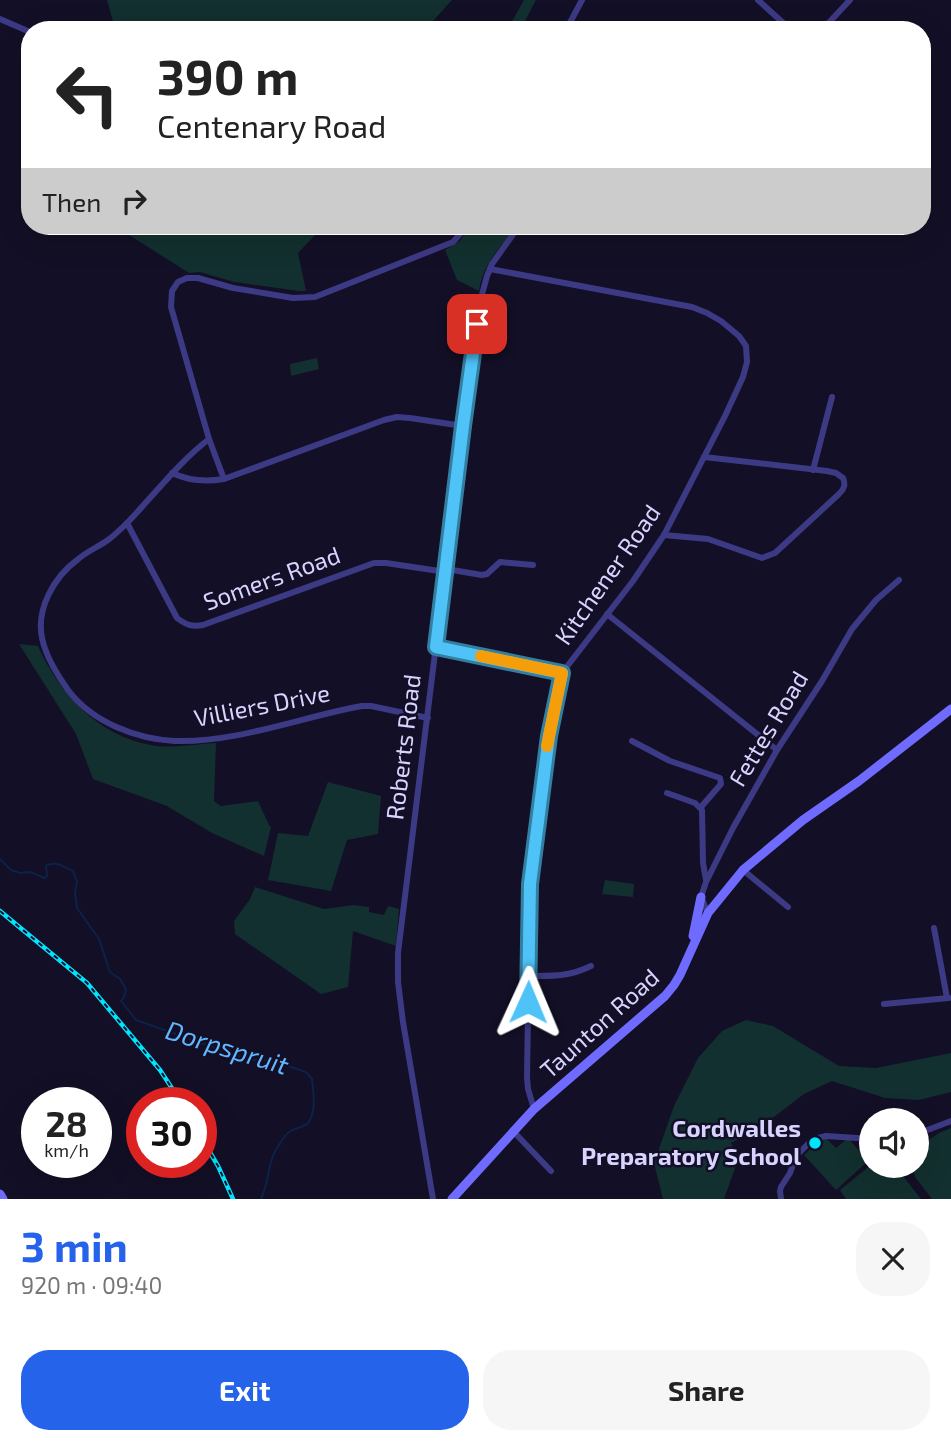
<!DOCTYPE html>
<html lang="en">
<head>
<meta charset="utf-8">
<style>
	:root { --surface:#fff; --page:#f6f6f6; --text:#222; --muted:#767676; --accent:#2563eb }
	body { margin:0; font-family:"Exo 2",sans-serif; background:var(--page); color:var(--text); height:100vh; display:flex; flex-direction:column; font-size:26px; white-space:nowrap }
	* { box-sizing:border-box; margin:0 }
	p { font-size:23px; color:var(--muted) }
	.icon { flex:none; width:38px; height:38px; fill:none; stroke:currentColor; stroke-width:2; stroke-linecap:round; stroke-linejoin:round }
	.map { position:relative; height:1199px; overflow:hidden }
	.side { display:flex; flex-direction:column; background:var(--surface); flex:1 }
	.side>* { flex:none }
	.top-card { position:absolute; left:21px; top:21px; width:910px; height:214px; border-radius:28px; box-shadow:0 7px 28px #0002; background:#fff; color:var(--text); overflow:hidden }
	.controls { position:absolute; left:859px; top:1108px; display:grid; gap:14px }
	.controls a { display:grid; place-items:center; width:70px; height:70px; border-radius:50%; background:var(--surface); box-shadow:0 7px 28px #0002; font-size:35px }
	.speed { position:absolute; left:21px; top:1087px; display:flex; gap:14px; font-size:35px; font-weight:700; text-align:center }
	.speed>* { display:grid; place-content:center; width:91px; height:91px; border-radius:50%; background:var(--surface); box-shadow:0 7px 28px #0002; line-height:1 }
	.speed small { font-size:18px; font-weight:400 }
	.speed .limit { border:10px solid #d22; background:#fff; color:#111 }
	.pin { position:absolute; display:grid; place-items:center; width:60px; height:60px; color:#fff; margin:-30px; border-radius:14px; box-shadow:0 4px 10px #0006 }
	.me { position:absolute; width:77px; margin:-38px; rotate:1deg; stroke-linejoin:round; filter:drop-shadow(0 0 5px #0008) }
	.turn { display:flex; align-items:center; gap:24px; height:147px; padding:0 21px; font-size:32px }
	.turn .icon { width:91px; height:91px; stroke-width:2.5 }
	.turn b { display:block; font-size:49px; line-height:60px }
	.then { display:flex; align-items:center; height:66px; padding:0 21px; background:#0003; gap:14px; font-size:26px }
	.round { display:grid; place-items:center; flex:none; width:74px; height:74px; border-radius:28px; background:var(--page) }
	.summary { display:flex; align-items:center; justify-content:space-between; height:119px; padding:0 21px }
	h1 { font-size:42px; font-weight:700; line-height:52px; color:var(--accent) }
	.primary-button { display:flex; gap:14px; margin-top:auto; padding:14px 21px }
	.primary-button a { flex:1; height:80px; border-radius:28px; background:var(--accent); color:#fff; font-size:28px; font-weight:700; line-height:80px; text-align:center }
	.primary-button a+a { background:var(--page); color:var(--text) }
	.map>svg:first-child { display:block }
</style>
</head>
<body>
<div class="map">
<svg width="951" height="1199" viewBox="0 0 951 1199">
	<rect width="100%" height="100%" fill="#130f26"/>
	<g fill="#12302f">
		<polygon points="107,0 452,0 425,30 117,30 115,29"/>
		<polygon points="524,0 536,0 522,27 526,30 532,28 534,30 507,30"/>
		<polygon points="115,226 324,226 298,253 306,291 299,291 234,282 200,272 189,273"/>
		<path d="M469,226H517C500,248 483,263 479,291L457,280L445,250L461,240Z"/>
		<polygon points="317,358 319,369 291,376 290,364"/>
		<path d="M19,644L38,646C59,693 98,736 151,745C170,749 196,744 216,743L214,801L221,806L258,801L269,825L271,827L264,856L212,833L167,806L93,779L76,734Z"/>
		<polygon points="328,782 381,796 378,834 347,840 331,891 268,880 278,833 308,836"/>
		<polygon points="605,880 634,884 633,897 602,894"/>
		<polygon points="255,887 324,909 353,905 369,907 369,912 384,915 388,906 399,909 396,946 353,931 348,987 321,994 235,934 234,921 250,899"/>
		<polygon points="746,1020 773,1026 839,1066 876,1068 951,1053 951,1092 919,1100 885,1098 832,1081 804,1094 762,1126 731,1143 739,1157 724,1199 663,1199 654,1163 674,1106 698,1058 722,1031"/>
		<polygon points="951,1128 951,1199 932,1199 915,1177 912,1166 917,1166 917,1148 939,1133"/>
		<polygon points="824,1136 836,1148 848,1138 868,1161 836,1190 804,1155"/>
		<polygon points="871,1165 895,1166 921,1199 846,1199 840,1190"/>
	</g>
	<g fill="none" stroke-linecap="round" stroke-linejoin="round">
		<path stroke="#0c2248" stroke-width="2" d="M0,859L11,870L20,873L30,872L45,878L47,876L46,866C55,860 64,867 73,871L77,882L75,893L77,908L99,939L110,972L120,979L126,989L124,997L121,1001L136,1020L250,1060H269L306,1072L312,1079C313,1091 317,1112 308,1123C303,1128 293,1128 288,1133C285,1135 274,1152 273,1156C268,1169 267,1188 261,1199"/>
		<g stroke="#3d3a85" stroke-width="6">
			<polyline points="758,0 791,30"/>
			<polyline points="0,19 30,32"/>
			<polyline points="566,30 582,0"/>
			<polyline points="822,30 850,0"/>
			<polyline points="490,269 692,307 707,313 721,321 739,336 746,346 747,362 743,377 725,416 664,535 633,581 562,673 549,736 530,884 527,1077 528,1089 534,1109"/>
			<path d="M209,439C178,463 155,494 128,522C122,528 115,535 108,540C98,547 86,552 77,560C54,577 36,609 42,638C46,657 57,674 68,690C92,722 136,739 175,741C236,743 301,717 362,706H371L428,718"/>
			<polyline points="813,470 832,397"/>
			<path d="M172,473C189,481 206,482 224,479L384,420L397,417L410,418L463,426"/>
			<polyline points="224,479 209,439 171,307 172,291 178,282 187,278 198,278 233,288 293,298 315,297 453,242 467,226"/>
			<path d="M127,523L177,618C186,625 192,627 203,625L374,563H386L446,572"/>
			<path d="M664,535L708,539L762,558L775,553L839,494C844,489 846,485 843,478L836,473L827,471L704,457"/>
			<polyline points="446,569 482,575 487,574 500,562 533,565"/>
			<polyline points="607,614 777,750"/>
			<polyline points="436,647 562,673"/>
			<polyline points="632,741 670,761 720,778 721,784 701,807"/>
			<polyline points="667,793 695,803 702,810 703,863 706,880"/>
			<polyline points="743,870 788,907"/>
			<polyline points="708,913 701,897 706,882 733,828 777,750 822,681 852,629 876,600 899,580"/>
			<polyline points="934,928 947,998"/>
			<path d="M529,976C554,976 568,977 591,966"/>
			<polyline points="884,1004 949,998"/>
			<polyline points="513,1131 551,1171"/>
			<polyline points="917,1134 951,1121"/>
			<polyline points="433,1199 403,1022 398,982 398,953 463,426 481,298 487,276 492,264 519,226"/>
			<polyline points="781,1199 780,1191 781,1187 790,1173 796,1156 813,1139 826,1136 872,1139"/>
		</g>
		<g stroke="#6f6bff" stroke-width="9">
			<polyline points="693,936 701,897"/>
			<polyline points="0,1194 3,1199"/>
			<polyline points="452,1199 534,1109 665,996 674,985 680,975 708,913 743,870 803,820 859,781 951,709"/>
		</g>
		<g stroke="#00e5ff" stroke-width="4.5">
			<g id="rail">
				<polyline points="0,911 87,983 160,1070 181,1102"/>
				<polyline points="201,1137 218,1166 233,1199"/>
			</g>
		</g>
		<use href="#rail" stroke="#130f26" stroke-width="2" stroke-dasharray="5" stroke-linecap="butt"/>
	</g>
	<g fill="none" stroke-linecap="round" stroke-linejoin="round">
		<g stroke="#337fa1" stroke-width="18">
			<polyline id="route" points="477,324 463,426 436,647 562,673 549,736 530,884 528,1002"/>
		</g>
		<use href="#route" stroke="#4fc3f7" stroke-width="12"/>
		<polyline stroke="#f59e0b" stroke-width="12" points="481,656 562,673 547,746"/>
	</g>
	<circle fill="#00e5ff" stroke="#130f26" stroke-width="2.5" cx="815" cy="1143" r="7"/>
	<g text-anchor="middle" stroke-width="5" stroke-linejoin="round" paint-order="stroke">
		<g font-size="24" fill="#d9d4ff" stroke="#130f26">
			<text transform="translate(608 575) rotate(-55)" y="8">Kitchener Road</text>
			<text transform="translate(272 579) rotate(-20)" y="8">Somers Road</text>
			<text transform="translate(262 706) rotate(-11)" y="8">Villiers Drive</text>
			<text transform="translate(769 729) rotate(-59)" y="8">Fettes Road</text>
			<text transform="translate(404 747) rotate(-83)" y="8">Roberts Road</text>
			<text transform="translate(600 1024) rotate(-42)" y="8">Taunton Road</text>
		</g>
		<g font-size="24" font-weight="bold" fill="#d9d4ff" stroke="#130f26" text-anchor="end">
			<text x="801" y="1137">Cordwalles<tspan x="801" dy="28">Preparatory School</tspan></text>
		</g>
		<g font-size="26" font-style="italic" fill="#62b6ff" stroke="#130f26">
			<text transform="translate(227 1048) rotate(17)" y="9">Dorpspruit</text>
		</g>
	</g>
</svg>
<div class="controls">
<a><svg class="icon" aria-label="sound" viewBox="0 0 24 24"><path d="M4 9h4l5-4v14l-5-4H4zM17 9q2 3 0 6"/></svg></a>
</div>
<div class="speed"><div>28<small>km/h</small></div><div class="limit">30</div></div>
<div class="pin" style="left:477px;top:324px;background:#d93025"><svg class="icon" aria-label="arrive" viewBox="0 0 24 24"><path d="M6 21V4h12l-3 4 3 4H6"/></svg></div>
<svg class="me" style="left:528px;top:1002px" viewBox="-20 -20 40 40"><path d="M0-17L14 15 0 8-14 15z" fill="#4fc3f7" stroke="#fff" stroke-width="4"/></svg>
<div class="top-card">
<div class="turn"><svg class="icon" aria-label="left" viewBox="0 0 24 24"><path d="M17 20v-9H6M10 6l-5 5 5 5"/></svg><div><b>390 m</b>Centenary Road</div></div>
<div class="then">Then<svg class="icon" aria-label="right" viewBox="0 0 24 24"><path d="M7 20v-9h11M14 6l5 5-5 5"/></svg></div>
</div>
</div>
<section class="side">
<div class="summary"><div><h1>3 min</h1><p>920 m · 09:40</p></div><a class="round"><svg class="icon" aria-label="close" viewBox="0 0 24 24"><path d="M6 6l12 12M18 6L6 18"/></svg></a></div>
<div class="primary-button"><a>Exit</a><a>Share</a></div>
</section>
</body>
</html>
